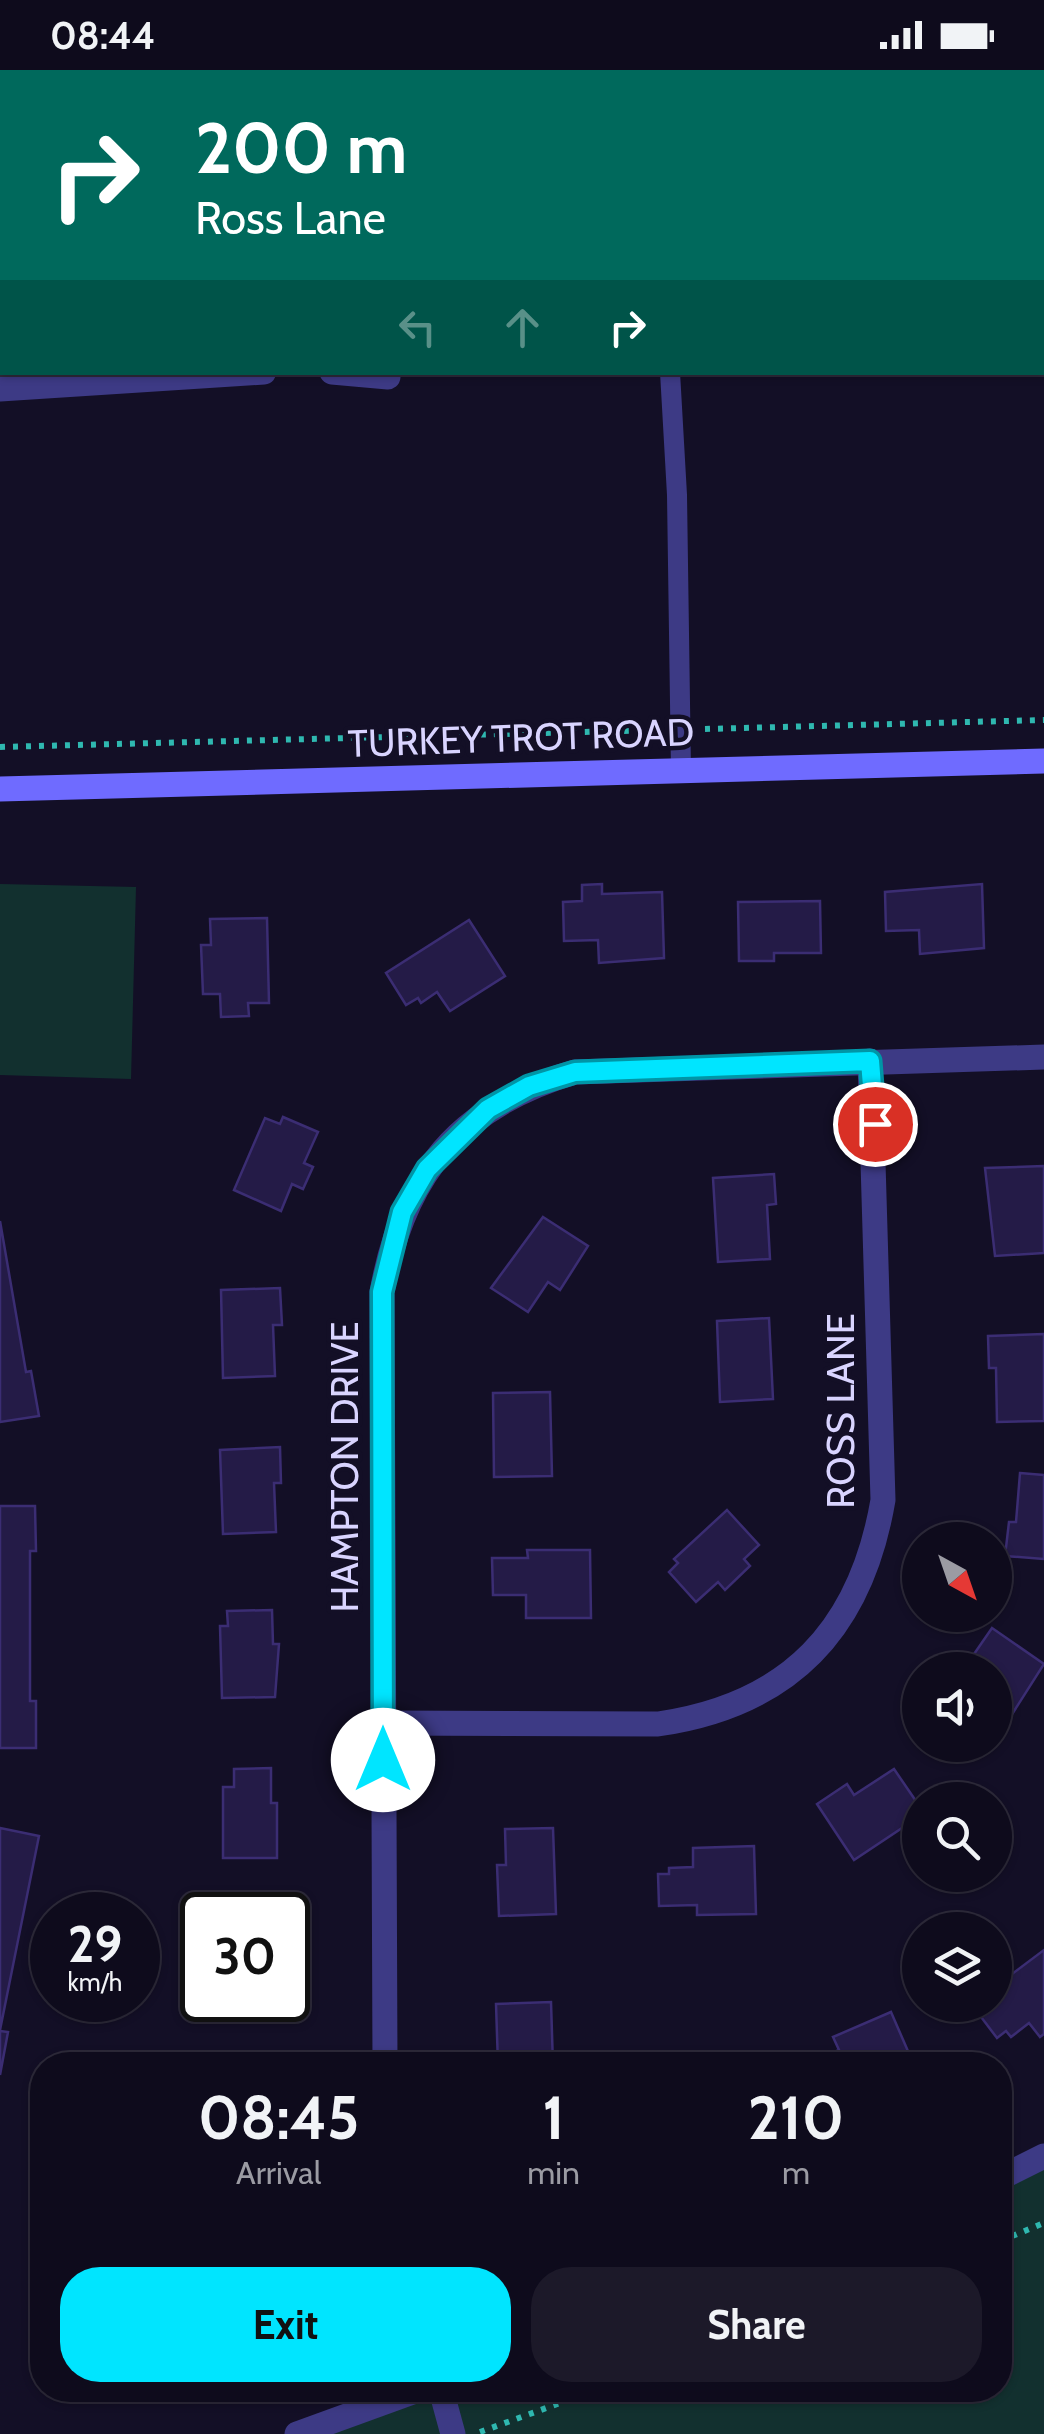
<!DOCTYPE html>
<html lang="en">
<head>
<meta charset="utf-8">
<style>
	:root { --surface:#0e0b1c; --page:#1c1929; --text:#f1f3f6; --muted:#9b9ba3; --line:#2e2b3b; --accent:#00e5ff }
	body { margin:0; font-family:Cabin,sans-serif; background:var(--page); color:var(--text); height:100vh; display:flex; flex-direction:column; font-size:38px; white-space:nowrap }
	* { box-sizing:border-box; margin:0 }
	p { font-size:32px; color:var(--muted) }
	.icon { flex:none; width:55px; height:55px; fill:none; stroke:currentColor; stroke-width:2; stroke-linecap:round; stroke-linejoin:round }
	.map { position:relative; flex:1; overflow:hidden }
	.sheet { position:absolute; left:30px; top:1982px; width:982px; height:350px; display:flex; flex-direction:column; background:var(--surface); border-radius:40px; box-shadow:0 2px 8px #0004,0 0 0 2px var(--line) }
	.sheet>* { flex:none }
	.hud { position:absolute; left:0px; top:0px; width:1045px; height:305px; box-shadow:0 2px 8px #0004,0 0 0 2px var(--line); background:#00695c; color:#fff; overflow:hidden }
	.needle { width:65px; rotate:140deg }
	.fabs { position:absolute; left:902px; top:1452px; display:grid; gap:20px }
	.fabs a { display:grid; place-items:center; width:110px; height:110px; border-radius:50%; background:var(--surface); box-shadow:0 2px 8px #0004,0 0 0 2px var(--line); font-size:50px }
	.speed { position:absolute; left:30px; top:1822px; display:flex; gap:20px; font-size:50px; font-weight:700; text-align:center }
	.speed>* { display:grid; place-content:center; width:130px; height:130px; border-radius:50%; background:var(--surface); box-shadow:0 2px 8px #0004,0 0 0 2px var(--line); line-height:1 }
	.speed small { font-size:25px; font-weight:400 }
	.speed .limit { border:5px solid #111; border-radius:15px; background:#fff; color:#111 }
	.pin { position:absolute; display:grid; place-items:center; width:85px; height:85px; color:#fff; margin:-42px; border:5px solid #fff; border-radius:50%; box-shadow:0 2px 10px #0007 }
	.me { position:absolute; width:110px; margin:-55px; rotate:0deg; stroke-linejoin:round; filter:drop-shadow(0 0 8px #0008) }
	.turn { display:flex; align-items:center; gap:35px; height:210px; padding:0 30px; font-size:45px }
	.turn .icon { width:130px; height:130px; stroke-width:2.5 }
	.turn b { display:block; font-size:70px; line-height:85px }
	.lanes { display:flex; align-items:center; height:95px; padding:0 30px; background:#0003; justify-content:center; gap:50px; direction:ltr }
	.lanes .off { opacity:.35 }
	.eta { display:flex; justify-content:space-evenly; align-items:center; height:170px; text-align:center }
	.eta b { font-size:60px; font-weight:700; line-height:70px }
	.cta { display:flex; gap:20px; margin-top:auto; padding:20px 30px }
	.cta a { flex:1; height:115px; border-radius:40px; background:var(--accent); color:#111; font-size:40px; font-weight:700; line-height:115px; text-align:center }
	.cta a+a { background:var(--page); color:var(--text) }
	.status { display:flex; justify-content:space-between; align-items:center; height:70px; padding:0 50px; background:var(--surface); direction:ltr }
	.status svg { height:28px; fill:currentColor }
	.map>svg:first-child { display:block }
</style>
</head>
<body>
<div class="status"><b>08:44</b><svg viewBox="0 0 49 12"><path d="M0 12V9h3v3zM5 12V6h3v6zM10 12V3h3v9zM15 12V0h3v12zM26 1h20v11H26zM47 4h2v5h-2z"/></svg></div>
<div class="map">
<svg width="1044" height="2364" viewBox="0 0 1044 2364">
	<rect width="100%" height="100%" fill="#130f26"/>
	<g fill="#12302f">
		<polygon points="0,814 136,817 131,1009 0,1005"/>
		<polygon points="1044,2086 1044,2364 297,2364 418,2320 1000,2320 1000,2108"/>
	</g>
	<g fill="#241b47" stroke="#3b2d73" stroke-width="2.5">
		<polygon points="602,814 602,824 662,822 664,888 599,893 598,870 564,871 563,832 582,831 582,815"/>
		<polygon points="982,814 984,878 920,884 919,860 886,861 885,822"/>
		<polygon points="820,831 821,883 774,883 774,891 739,891 738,832"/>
		<polygon points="267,848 269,933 248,933 249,946 221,947 220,924 203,924 201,875 211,875 210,849"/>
		<polygon points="469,850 505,906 450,941 437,922 421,933 418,928 406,935 386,903"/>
		<polygon points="283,1047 318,1062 304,1093 313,1097 303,1119 292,1114 281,1141 234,1120 265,1048 280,1054"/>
		<polygon points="1044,1096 1044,1183 995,1186 985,1098"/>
		<polygon points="774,1104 776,1134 767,1135 770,1189 718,1192 713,1108"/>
		<polygon points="543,1147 588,1176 560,1220 548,1212 528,1242 491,1218"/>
		<polygon points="0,1151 26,1302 31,1301 39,1346 0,1352"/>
		<polygon points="280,1218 282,1255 273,1255 275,1306 223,1308 221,1220"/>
		<polygon points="769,1248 773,1329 720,1332 717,1251"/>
		<polygon points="1044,1264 1044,1351 997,1352 996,1298 989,1298 988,1266"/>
		<polygon points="550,1322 552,1406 494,1407 493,1323"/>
		<polygon points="280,1377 281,1413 274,1413 276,1462 223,1464 220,1380"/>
		<polygon points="1020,1403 1044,1405 1044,1489 1005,1486 1009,1452 1016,1452"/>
		<polygon points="0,1436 35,1436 36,1481 30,1481 30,1631 36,1631 36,1678 0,1678"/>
		<polygon points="727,1440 759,1475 744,1489 750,1496 725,1520 718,1512 696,1532 669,1502 678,1493 674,1489"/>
		<polygon points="527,1480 590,1480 591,1548 526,1548 526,1525 493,1525 492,1488 528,1488"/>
		<polygon points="272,1540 273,1574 279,1574 275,1627 222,1628 220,1556 228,1556 227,1541"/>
		<polygon points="992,1558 1044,1594 995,1671 995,1600 963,1600"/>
		<polygon points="271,1698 271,1733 277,1733 277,1788 223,1788 223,1717 234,1717 234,1699"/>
		<polygon points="894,1699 920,1737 920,1746 854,1790 817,1734 847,1714 854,1725"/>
		<polygon points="0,1758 39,1766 0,1960"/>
		<polygon points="553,1758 556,1844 499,1846 497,1795 506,1795 505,1759"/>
		<polygon points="754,1776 756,1844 697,1845 697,1835 659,1836 658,1804 669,1804 669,1798 693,1797 693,1778"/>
		<polygon points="1044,1880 1044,1964 1040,1967 1029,1953 1011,1967 1006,1961 997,1968 972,1935 995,1935 995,1898 1004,1910"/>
		<polygon points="551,1932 553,1995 498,1995 496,1934"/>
		<polygon points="891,1942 914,1995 821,1995 819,1989 839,1980 833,1967"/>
		<polygon points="0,1961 8,1962 0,2005"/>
	</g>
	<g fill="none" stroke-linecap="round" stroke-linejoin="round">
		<g stroke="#2fb8b0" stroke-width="6" stroke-dasharray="5 8" stroke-linecap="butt">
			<polyline points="705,659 1044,650"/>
			<polyline points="0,677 658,660"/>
			<polyline points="1000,2171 1044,2153"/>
			<polyline points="480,2362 596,2320"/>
		</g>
		<g stroke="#3d3a85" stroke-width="20">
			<polyline points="664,2 664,0"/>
			<polyline points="670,302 677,425 681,701"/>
		</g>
		<g stroke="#3d3a85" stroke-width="25">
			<polyline points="332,302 388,307"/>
			<polyline points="0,319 264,302"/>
			<path d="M383,1653L658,1654C790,1635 861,1559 883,1430L870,991"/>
			<path d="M385,1995L382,1222C403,1105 459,1036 575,1002L1044,987"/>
			<polyline points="1000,2108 1044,2086"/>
			<polyline points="441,2320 453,2364"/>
			<polyline points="297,2364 418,2320"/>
		</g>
		<polyline stroke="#6f6bff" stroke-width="25" points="0,719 1044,691"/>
	</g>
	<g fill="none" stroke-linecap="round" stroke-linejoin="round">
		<g stroke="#0095a6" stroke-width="25">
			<polyline id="route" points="383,1690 382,1222 402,1142 427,1099 488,1039 529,1016 575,1002 870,991 875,1054"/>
		</g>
		<use href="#route" stroke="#00e5ff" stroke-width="18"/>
	</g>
	<g text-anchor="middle" stroke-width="9" stroke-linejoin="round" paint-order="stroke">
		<g font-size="38" fill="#d9d4ff" stroke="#130f26">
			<text transform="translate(521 668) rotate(-2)" y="13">TURKEY TROT ROAD</text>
			<text transform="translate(841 1341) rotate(-90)" y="13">ROSS LANE</text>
			<text transform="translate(345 1397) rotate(-90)" y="13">HAMPTON DRIVE</text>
		</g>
	</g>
</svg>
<div class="fabs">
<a><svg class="needle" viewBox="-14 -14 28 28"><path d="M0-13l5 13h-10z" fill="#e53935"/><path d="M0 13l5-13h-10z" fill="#9b9ba3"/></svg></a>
<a><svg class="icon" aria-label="sound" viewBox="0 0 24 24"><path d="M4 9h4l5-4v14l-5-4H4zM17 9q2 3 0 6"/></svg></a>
<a><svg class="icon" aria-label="search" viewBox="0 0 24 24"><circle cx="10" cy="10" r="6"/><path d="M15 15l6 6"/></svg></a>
<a><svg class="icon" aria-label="layers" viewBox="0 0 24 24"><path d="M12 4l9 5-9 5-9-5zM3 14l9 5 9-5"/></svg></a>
</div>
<div class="speed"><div>29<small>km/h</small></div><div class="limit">30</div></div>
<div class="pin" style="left:875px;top:1054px;background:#d93025"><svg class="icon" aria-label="arrive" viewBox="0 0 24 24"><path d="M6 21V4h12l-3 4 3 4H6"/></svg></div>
<svg class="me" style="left:383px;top:1690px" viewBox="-20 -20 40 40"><circle r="19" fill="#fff"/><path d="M0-13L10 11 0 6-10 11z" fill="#00e5ff"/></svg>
<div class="hud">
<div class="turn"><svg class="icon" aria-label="right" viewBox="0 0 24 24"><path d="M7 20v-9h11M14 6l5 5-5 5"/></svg><div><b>200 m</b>Ross Lane</div></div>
<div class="lanes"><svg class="icon off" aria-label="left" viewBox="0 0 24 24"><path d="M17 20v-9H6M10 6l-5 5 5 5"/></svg><svg class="icon off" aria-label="ahead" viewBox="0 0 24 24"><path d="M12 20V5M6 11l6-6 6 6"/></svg><svg class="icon" aria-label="right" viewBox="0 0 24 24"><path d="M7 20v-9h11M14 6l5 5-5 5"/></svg></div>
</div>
<section class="sheet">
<div class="eta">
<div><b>08:45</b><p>Arrival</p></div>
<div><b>1</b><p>min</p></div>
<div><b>210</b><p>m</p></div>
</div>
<div class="cta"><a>Exit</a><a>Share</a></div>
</section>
</div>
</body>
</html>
